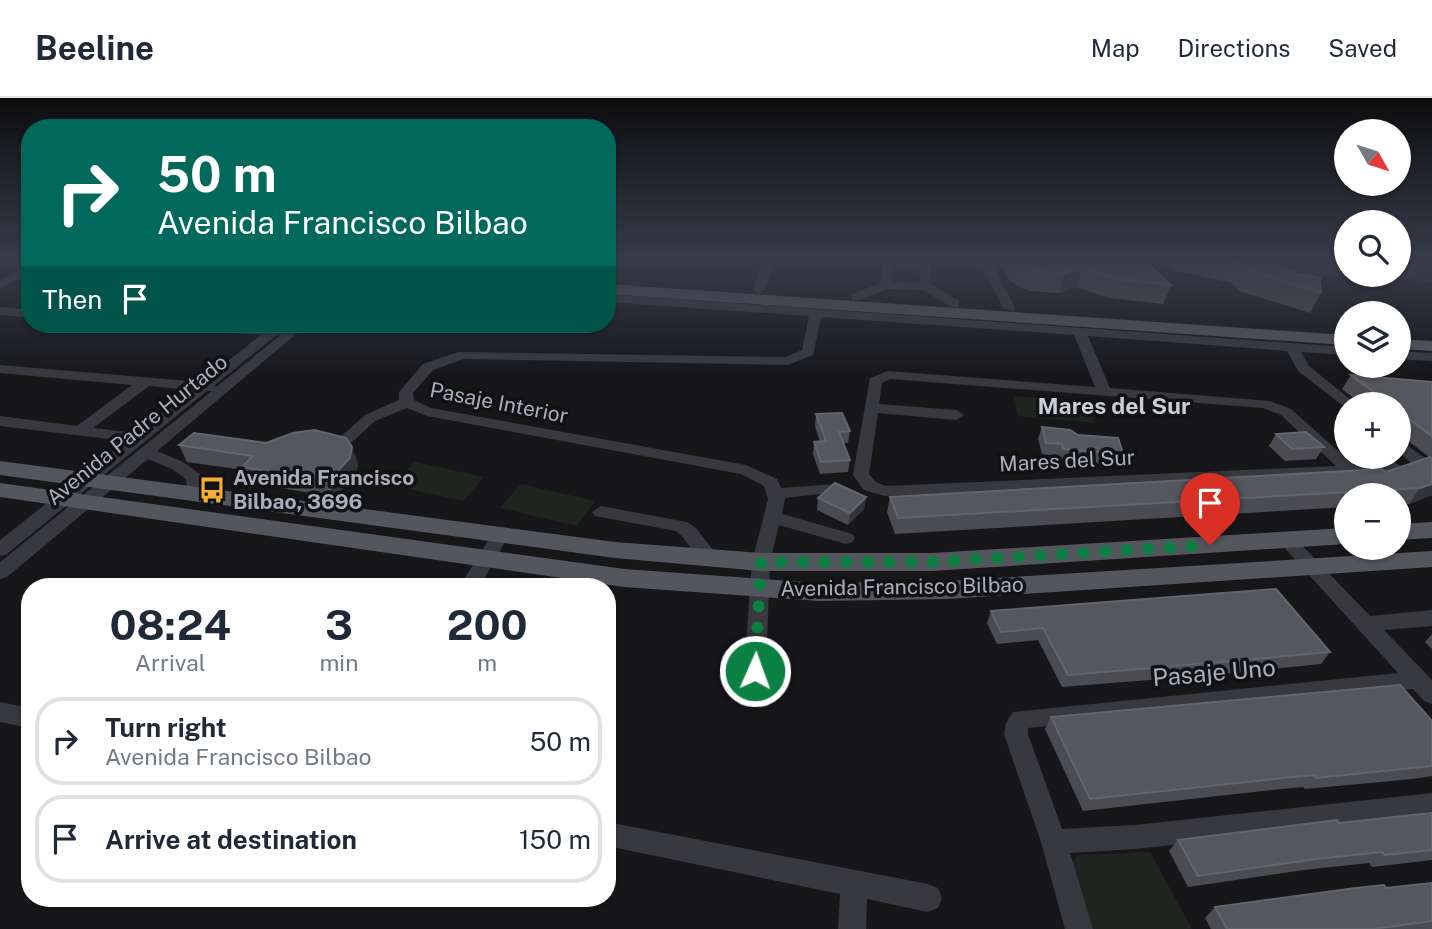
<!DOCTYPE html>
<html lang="en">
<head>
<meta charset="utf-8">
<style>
	:root { --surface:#fff; --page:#f6f6f7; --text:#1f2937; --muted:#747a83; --line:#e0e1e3 }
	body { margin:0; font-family:"Public Sans",sans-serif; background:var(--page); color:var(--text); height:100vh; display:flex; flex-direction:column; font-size:26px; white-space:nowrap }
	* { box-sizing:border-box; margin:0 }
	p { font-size:23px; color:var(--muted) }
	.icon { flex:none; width:38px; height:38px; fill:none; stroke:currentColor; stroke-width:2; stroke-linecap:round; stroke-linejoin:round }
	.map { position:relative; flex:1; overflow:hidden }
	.details { position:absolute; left:21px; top:480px; width:595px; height:329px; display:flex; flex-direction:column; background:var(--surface); border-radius:28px; box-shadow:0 2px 5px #0004 }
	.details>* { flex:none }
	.banner { position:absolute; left:21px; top:21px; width:595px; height:214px; border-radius:28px; box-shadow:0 2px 5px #0004; background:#00695c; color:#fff; overflow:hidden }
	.needle { width:46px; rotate:129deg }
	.controls { position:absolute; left:1334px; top:21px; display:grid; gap:14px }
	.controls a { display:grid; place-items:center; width:77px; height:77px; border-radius:50%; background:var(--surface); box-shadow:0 2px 5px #0004; font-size:35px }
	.pin { position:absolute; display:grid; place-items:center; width:60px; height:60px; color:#fff; margin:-72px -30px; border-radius:50% 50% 50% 0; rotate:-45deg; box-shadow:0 0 7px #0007 }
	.pin .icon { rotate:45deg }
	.me { position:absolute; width:77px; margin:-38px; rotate:2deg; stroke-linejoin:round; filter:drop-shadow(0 0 5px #0008) }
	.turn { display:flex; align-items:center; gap:24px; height:147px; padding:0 21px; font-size:32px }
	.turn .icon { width:91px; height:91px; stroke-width:2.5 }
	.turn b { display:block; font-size:49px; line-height:60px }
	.then { display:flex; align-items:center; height:66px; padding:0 21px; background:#0003; gap:14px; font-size:26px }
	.eta { display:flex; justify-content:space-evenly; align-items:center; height:119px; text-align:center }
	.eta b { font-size:42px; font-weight:700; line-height:49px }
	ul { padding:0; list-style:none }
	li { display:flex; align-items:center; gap:21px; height:88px; margin:0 14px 10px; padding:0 7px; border:4px solid var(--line); border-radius:28px }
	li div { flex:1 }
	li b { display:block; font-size:26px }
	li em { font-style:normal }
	header { display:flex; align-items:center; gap:42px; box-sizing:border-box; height:98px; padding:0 35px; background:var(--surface); border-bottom:2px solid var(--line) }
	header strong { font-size:33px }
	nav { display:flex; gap:38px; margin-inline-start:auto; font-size:24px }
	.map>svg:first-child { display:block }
</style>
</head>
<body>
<header>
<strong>Beeline</strong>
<nav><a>Map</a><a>Directions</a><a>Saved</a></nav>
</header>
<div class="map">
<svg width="1432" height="831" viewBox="0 0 1432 831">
	<rect width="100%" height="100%" fill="#17171a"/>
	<g fill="#1d251e">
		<polygon points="1014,298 1088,304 1095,325 1018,318"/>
		<polygon points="415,364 484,379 463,403 391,387"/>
		<polygon points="521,386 595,403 577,428 500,410"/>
		<polygon points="1150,754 1192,831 1090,831 1070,766 1079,757"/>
	</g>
	<polygon fill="#2d373e" points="1247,161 1346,161 1346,177 1398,177 1398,161 1432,161 1432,185 1413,181 1378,184 1344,177 1310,179 1289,176"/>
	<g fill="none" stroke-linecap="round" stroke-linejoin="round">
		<g fill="#38393f" fill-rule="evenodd">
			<polygon points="763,161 774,161 765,192 759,196 753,192"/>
			<path d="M897,161L929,165L932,187L959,203V209H951L923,192L887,191L860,202H852V196L880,185L883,163ZM892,167L919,170L920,185L892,184Z"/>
			<polygon points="979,161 990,161 1015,210 1013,213 1003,210"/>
			<polygon points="30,169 30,176 0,190 0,182"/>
			<path d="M607,196L1346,249V257L1301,254L1309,268L1356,306H1346V310L1298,273L1287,253L1088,238L1110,290L1270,303L1291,311L1354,367L1396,365L1404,370L1396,375L885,398L864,392L853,377L870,280L888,273L1095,289L1074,237L821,219L813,257L788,267L464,261L433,272L413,295L414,302L431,310L746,367L777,381L781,390L837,386L839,390L837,394L785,400L782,416L852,436L855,440L852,444L846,446L779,427L770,464L766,573L763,579L755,582L747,579L744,573L752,464L768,401L764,388L741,376L427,318L407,310L375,323L350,346L344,348L336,343L365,317L399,302V294L423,266L458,254L786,259L802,252L809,218L607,204ZM890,281L1263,310L1281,317L1336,368L886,388L876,384L869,376L878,315L956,322L964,317L956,312L879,306L882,285Z"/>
			<polygon points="0,209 30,212 30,220 0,217"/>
			<path d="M155,226L270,230L274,226H288L282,236L294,226H308L157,353L183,364L200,376L203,397L200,401H188L186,381L172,371L148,361L7,479L0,481V464L212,293H207L7,456L0,458V442L126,343L0,328V318L77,328L132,287L0,275V267L201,284L261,237L161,230ZM281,237L216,289L215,287L275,238ZM149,288L191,292L136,335L93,330Z"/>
			<polygon points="1398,253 1432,255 1432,263 1398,261"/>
			<polygon points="1398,341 1432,365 1432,378 1426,377 1398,354"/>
			<path d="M601,408L687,424L696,430L720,461L718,466C699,471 690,443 676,433L595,418L592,414Z"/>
			<polygon points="500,431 509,437 480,488 460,488 494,433"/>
			<polygon points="1287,436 1293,438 1370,518 1432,512 1432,528 1384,532 1432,582 1432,606 1424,603 1413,591 1028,630 1028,636 1062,731 1135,727 1432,695 1432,719 1135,751 1070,755 1093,831 1065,831 1041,744 1004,636 1006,625 1013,614 1398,575 1281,446 1278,442 1281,438"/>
			<polygon points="0,604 30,610 30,630 0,624"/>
			<polygon points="607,724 928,786 938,790 942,800 938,810 928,814 867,801 866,831 838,831 840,796 607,748"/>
		</g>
		<g fill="#54565e" fill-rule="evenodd">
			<polygon points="607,186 1346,237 1346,247 607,196"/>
			<polygon points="1398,241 1432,243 1432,253 1398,251"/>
			<polygon points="0,363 615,444 761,455 932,455 1346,430 1346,446 932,473 761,473 615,460 0,377"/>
			<polygon points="0,385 624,471 819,485 948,483 1432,453 1432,469 948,501 819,503 624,489 0,399"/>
			<polygon points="1432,424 1432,440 1398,442 1398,426"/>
		</g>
	</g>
	<g fill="#4a4c52">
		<polygon points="996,161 1102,161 1171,187 1163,206 1109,200 1076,189 1059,195 1029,193 1011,184"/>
		<polygon points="1158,161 1268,161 1270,164 1321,195 1310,215 1239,193 1232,185 1178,173"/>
		<polygon points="1351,277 1432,284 1432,397 1409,406 1398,406 1398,397 1346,397 1346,409 895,436 887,414 890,399 1386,374 1429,359 1398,335 1398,306 1361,306 1342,291"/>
		<polygon points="816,316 850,333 848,345 843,345 850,362 848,374 820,376 813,356 814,344 820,344 815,328"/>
		<polygon points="1042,329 1078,337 1123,356 1118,368 1059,362 1058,358 1042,356 1038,341"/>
		<polygon points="1276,336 1324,349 1316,361 1285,363 1269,348"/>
		<polygon points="179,347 358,365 356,377 335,399 250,385 243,372 187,364"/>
		<polygon points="866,399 864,411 848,427 817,412 818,400"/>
		<polygon points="991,513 1330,554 1321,566 1224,576 1062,589 1038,542 997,546 987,525"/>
		<polygon points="1432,536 1432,551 1425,544"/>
		<polygon points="1051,619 1432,623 1432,678 1413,681 1305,691 1303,689 1272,692 1083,713 1045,631"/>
		<polygon points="1432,715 1432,762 1372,769 1369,765 1304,772 1188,789 1169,753 1178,742"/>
		<polygon points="1432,785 1432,831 1211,831 1205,820 1215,809"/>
	</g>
	<g fill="#313337">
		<polygon points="1082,170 1076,189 1059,195 1065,175"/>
		<polygon points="352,349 358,365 356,377 335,399 328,383"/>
		<polygon points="1432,386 1432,397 1409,406 1420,390"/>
		<polygon points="866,399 864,411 848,427 850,415"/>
	</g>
	<g fill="#54575d" stroke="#62656c" stroke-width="2">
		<polygon points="1013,161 1102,161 1148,166 1171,187 1116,181 1082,170 1065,175 1034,174 1016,165"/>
		<polygon points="1219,161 1268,161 1270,164 1297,176 1320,180 1321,195 1248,173 1241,166"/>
		<polygon points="1351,277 1432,284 1432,338 1398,313 1398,306 1390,306"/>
		<polygon points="842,315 850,333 839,334 850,362 821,364 814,344 826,343 816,316"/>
		<polygon points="1042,329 1070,332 1078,337 1118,340 1123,356 1063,351 1062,346 1046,345"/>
		<polygon points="314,332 346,340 352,349 350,360 328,383 242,369 253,358 179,347 194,335 266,345 293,335"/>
		<polygon points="1306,334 1324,349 1292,351 1276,336"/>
		<polygon points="1430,359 1432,360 1432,386 1420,390 898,420 890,399 1382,371 1386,374"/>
		<polygon points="835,385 866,399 850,415 818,400"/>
		<polygon points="1276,491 1330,554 1233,563 1068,577 1043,530 1001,534 991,513"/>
		<polygon points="1400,587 1432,623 1432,668 1316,680 1314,677 1283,680 1090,701 1051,619"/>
		<polygon points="1432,715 1432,752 1385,757 1382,754 1316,761 1198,778 1178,742 1337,722 1339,725"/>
		<polygon points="1432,785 1432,823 1373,831 1227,831 1215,809 1356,790 1384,787 1386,790"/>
	</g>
	<linearGradient id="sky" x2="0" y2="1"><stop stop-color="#0d0d0e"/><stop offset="0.58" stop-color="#363c49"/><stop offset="1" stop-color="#363c49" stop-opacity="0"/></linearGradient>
	<rect width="1432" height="278" fill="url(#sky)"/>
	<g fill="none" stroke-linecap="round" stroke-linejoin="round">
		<polyline stroke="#0b8043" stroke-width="12" stroke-dasharray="0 21.6" points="755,573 761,464 932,464 1210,447"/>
	</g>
	<defs>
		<g id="bus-bare" transform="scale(2.1)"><path d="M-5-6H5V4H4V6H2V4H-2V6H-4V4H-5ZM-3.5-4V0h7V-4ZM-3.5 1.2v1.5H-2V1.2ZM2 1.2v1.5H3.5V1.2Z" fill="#f5b033" stroke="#121215" stroke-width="2.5" paint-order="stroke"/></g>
	</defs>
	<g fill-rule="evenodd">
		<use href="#bus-bare" x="212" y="392"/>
	</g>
	<g text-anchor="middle" stroke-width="7" stroke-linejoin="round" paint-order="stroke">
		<g font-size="21" fill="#a9afba" stroke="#121215">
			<text transform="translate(499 305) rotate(11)" y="7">Pasaje Interior</text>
			<text transform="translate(137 332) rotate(-39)" y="7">Avenida Padre Hurtado</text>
			<text transform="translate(1067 363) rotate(-3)" y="7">Mares del Sur</text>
			<text transform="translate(902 489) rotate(-1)" y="7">Avenida Francisco Bilbao</text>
		</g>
		<g font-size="21" font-weight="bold" fill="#a9afba" stroke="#121215" text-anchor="start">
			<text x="233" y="387">Avenida Francisco<tspan x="233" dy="24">Bilbao, 3696</tspan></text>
		</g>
		<g font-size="23" font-weight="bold" fill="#caced5" stroke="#121215">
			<text x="1114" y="316">Mares del Sur</text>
		</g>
		<g font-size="24" fill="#a9afba" stroke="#121215">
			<text transform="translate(1214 575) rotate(-5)" y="8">Pasaje Uno</text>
		</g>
	</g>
</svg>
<div class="controls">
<a><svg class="needle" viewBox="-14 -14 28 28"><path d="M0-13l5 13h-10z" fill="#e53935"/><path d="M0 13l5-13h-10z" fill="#747a83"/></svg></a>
<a><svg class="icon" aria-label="search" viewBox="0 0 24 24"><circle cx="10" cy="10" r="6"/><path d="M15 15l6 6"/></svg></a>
<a><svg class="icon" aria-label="layers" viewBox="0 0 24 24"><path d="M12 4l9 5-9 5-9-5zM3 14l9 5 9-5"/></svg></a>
<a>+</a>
<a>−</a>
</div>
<div class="pin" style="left:1210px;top:447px;background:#d93025"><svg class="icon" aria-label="arrive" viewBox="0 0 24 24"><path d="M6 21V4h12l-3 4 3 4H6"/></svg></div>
<svg class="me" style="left:755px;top:573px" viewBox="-20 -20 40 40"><circle r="17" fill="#0b8043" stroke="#fff" stroke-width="3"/><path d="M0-11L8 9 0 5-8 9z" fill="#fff"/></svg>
<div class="banner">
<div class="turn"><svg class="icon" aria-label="right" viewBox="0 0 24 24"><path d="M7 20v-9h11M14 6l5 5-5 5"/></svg><div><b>50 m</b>Avenida Francisco Bilbao</div></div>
<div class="then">Then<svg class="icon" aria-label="arrive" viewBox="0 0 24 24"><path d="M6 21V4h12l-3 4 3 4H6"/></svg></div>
</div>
<section class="details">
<div class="eta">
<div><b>08:24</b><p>Arrival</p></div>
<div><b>3</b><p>min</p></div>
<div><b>200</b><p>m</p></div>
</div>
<ul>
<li><svg class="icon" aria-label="right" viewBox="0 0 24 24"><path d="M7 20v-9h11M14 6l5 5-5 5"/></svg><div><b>Turn right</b><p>Avenida Francisco Bilbao</p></div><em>50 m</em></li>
<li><svg class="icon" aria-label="arrive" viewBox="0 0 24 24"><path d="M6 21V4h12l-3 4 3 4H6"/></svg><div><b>Arrive at destination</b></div><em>150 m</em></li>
</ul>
</section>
</div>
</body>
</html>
